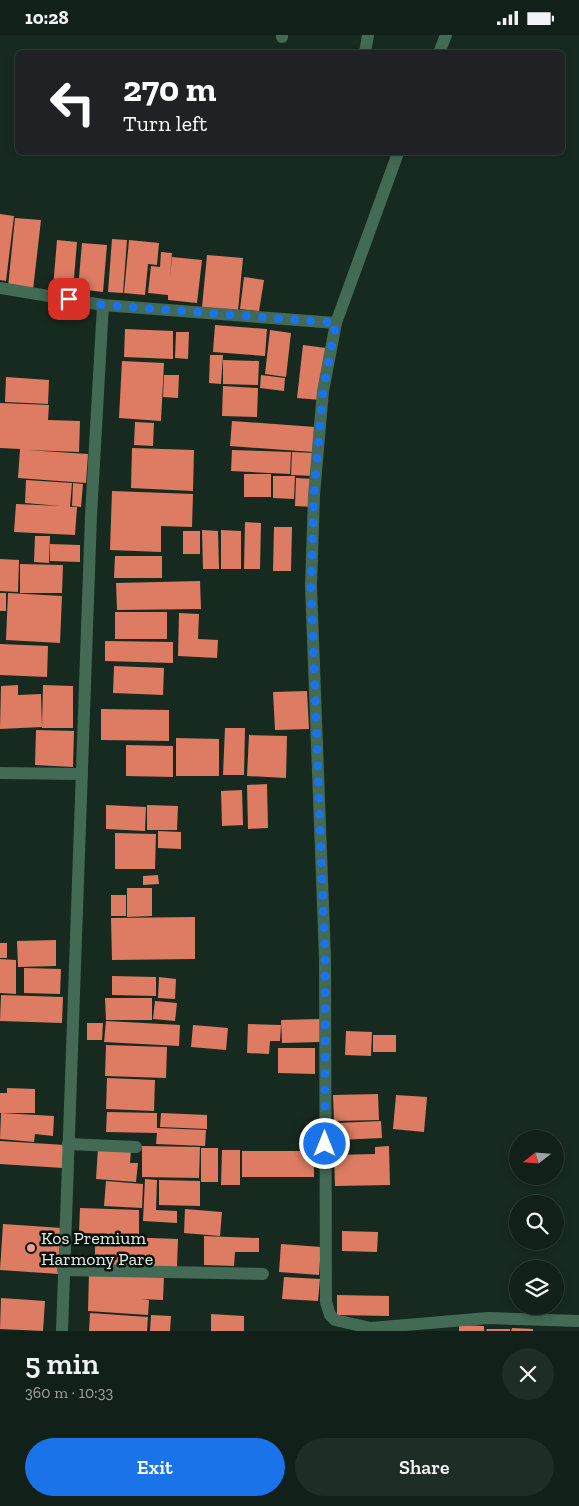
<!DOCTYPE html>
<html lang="en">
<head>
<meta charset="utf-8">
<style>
	:root { --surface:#112018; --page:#1e2d25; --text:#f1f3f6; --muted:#9ca3a2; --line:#303e37; --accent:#1a73e8 }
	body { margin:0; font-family:"Zilla Slab",serif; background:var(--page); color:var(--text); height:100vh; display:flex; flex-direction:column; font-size:19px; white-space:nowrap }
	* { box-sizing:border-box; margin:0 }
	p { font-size:16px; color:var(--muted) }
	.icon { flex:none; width:28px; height:28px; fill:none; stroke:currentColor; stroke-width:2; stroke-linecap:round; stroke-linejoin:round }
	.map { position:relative; height:1296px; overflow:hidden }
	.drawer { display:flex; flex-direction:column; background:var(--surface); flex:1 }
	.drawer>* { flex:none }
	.guide { position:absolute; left:15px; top:15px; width:550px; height:105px; border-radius:8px; box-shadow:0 2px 8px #0003,0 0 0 1px var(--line); background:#202124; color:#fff; overflow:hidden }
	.needle { width:32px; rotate:253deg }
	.controls { position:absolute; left:509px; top:1095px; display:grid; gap:10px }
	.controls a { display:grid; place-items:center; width:55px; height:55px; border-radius:50%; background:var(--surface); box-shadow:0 2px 8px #0003,0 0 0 1px var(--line); font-size:25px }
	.pin { position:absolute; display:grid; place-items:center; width:42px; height:42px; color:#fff; margin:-21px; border-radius:10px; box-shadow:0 2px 8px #0006 }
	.me { position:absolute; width:55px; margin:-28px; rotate:0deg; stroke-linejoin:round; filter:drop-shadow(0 0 4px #0008) }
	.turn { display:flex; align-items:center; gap:18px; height:105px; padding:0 25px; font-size:22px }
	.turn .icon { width:65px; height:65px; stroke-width:2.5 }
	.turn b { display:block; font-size:35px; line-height:42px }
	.round { display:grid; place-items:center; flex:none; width:52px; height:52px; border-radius:26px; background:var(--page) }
	.headline { display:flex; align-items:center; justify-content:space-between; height:85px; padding:0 25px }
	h1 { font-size:30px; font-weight:600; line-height:38px }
	.action { display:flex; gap:10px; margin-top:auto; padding:10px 25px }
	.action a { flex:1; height:58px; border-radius:30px; background:var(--accent); color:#fff; font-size:20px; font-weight:600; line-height:58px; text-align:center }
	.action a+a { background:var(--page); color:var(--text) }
	.status { display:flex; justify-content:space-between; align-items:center; height:35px; padding:0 25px; background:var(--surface); direction:ltr }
	.status svg { height:14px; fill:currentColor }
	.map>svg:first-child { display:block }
</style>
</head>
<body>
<div class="status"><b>10:28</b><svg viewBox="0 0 49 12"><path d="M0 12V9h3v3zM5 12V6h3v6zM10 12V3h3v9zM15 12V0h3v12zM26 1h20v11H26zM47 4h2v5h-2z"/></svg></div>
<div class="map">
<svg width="579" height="1296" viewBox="0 0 579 1296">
	<rect width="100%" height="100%" fill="#172a20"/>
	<g fill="#dd7c62">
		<polygon points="0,179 14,181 6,246 0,245"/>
		<polygon points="15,183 41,185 33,255 8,252"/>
		<polygon points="112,204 127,205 123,258 108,257"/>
		<polygon points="57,205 77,207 73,255 53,253"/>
		<polygon points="129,205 159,208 157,230 148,229 145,260 124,258"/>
		<polygon points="82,208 107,210 103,257 78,254"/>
		<polygon points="161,217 172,218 170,241 172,222 202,225 197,268 168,265 168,260 148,258 151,231 160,232"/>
		<polygon points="207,220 243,223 238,276 202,272"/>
		<polygon points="244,242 264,245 259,276 240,274"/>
		<polygon points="215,290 267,294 265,321 213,317"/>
		<polygon points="125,294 173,296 173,324 124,322"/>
		<polygon points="270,295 291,298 286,342 265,339"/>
		<polygon points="176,297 189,297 188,324 175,323"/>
		<polygon points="303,310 326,313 321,365 297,363"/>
		<polygon points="210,320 223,320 221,349 209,348"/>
		<polygon points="223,325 259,326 258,350 223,349"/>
		<polygon points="122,326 164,328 161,386 119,383"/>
		<polygon points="164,340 179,340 178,363 163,362"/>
		<polygon points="261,340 285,343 284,356 260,353"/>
		<polygon points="6,342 49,345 48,369 5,367"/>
		<polygon points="223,351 258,353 257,382 222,381"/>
		<polygon points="0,368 49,370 48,385 80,386 79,417 27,415 88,419 86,448 18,443 20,414 0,413"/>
		<polygon points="232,386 315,392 313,417 230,411"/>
		<polygon points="135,387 154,388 153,411 134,410"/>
		<polygon points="132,413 194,415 193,456 131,453"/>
		<polygon points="232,415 291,417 290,439 231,436"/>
		<polygon points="292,417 315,418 314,441 291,440"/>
		<rect x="244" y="439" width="27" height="23"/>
		<polygon points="273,441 295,441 294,464 273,463"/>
		<polygon points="296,443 315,444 313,472 295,471"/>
		<polygon points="26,445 72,448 70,472 77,472 75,500 14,497 16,469 61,471 25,468"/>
		<polygon points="73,448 83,449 81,472 72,471"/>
		<polygon points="112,456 193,459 192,492 161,491 161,517 110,515"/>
		<polygon points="245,487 261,488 260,534 244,534"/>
		<polygon points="274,492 292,492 291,536 273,536"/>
		<polygon points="202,495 218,496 219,534 203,534"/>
		<polygon points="221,495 241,496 241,534 221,534"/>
		<rect x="183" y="496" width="17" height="23"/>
		<polygon points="35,501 50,501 49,528 34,527"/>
		<polygon points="50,509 80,510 80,527 50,526"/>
		<polygon points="115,521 162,521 162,543 114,543"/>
		<polygon points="0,524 19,525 18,557 0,556"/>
		<polygon points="20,529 63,530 62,558 20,558"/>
		<polygon points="200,546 201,574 117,575 116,548"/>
		<rect x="0" y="558" width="6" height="18"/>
		<polygon points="8,558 62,561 60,608 6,605"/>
		<rect x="115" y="577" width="52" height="27"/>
		<polygon points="179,578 199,579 198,604 218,605 217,623 178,621"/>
		<polygon points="105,606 173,607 173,628 105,626"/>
		<polygon points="0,609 48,611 47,642 0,640"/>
		<polygon points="114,631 164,633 163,660 113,658"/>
		<polygon points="18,650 18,660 41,659 42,692 0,694 1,651"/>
		<polygon points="43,650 73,651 73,693 42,693"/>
		<polygon points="307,656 309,694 275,695 273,657"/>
		<polygon points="101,674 169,675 169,706 101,705"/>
		<polygon points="225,693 245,693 244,740 223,740"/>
		<polygon points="36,695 74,696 73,732 35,730"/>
		<polygon points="249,700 287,701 286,743 247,741"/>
		<polygon points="176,703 219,704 219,741 176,741"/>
		<polygon points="126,710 173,711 173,742 126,741"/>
		<polygon points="267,749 268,793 248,794 247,750"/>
		<polygon points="242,755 243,790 222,791 221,756"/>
		<polygon points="106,770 146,772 145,796 106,794"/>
		<polygon points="147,770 178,771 177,795 147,795"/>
		<polygon points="158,796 181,797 181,814 158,813"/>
		<polygon points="115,798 156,799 155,834 115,834"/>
		<polygon points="158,840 159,849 143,850 143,841"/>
		<polygon points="127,853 152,853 152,881 127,882"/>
		<rect x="111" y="860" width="15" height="21"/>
		<polygon points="195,882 195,924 112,925 111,883"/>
		<polygon points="56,905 56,931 18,932 17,906"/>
		<rect x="0" y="908" width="7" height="15"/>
		<polygon points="0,924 16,925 16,959 0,958"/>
		<polygon points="24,933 61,934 60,959 24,958"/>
		<polygon points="112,941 156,942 156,961 112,960"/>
		<polygon points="159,942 176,944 175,964 158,963"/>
		<polygon points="1,960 63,962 62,988 0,986"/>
		<polygon points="105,963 152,963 152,985 106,985"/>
		<polygon points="155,966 177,968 175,986 153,984"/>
		<polygon points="320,984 321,1007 282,1008 281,985"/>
		<polygon points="106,986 180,990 179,1011 104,1007"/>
		<polygon points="87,988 103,988 102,1005 87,1005"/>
		<polygon points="248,989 281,990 280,1006 270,1006 269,1019 247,1018"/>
		<polygon points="193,990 228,993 226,1015 191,1012"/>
		<polygon points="346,996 372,997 371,1021 345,1020"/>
		<rect x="373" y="1000" width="23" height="17"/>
		<polygon points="106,1010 167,1012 166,1043 105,1041"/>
		<polygon points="278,1013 315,1013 315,1039 278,1038"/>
		<polygon points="107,1043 155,1045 154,1076 106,1074"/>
		<polygon points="7,1053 35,1054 35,1078 0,1078 0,1058 7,1058"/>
		<polygon points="378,1059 379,1085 334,1086 333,1060"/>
		<polygon points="396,1060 427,1062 424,1097 393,1094"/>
		<polygon points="107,1077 157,1078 157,1093 206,1095 205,1111 156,1109 157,1098 106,1097"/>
		<polygon points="1,1078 54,1081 53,1101 35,1099 34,1107 0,1104"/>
		<polygon points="161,1078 207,1080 207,1094 160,1092"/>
		<polygon points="381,1086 382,1103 338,1105 337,1088"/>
		<polygon points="0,1106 65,1110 63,1133 0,1129"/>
		<polygon points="142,1111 200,1112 199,1143 142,1142"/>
		<polygon points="389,1111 390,1150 335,1151 334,1120 375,1119 375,1112"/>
		<polygon points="98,1113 131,1115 130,1128 138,1128 136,1147 96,1144"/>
		<rect x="201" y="1113" width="17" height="34"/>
		<polygon points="222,1115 240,1115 240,1150 221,1150"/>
		<rect x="242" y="1116" width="72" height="26"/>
		<polygon points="145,1144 157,1145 156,1175 177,1176 177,1188 143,1186"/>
		<polygon points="159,1145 200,1146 200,1171 159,1170"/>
		<polygon points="106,1146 143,1149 142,1173 104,1171"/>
		<polygon points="80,1173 139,1175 139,1200 79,1198"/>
		<polygon points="185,1174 222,1177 220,1201 184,1198"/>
		<polygon points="3,1189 62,1193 59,1239 0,1235"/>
		<polygon points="342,1196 378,1197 377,1217 342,1216"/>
		<polygon points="95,1201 178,1204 177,1232 95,1229"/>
		<polygon points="204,1201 259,1203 259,1217 235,1217 234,1231 204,1230"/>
		<polygon points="281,1209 321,1212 319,1240 279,1237"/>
		<polygon points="89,1238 164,1241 163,1265 141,1264 149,1265 148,1280 88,1276"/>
		<polygon points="284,1242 320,1244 318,1266 282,1264"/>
		<polygon points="337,1260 389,1261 389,1281 337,1280"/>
		<polygon points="1,1263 45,1266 43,1296 0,1294"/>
		<polygon points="90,1278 148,1282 147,1296 89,1296"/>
		<polygon points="211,1279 244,1281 244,1296 211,1296"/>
		<polygon points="151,1280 171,1281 170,1296 150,1296"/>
		<polygon points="459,1290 484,1291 484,1296 459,1296"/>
		<polygon points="512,1293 533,1294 533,1296 511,1296"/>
		<polygon points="487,1294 510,1294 510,1296 486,1296"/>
	</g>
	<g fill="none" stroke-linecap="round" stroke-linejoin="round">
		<g stroke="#426a55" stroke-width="12">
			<polyline points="282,2 282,0"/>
			<polyline points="365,18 368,0"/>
			<polyline points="439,18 446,0"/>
			<polyline points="0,253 103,270 336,288 398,118"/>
			<polyline points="336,288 323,356 314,460 311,551 325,923 326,1267 330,1280 335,1285 371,1293 488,1283 579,1286"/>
			<polyline points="0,738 82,739"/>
			<polyline points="68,1109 136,1112"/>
			<polyline points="63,1235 263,1239"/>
			<polyline points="62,1296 91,481 103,270"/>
		</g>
	</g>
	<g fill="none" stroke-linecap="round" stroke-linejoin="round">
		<polyline stroke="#1a73e8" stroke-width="9" stroke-dasharray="0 16.2" points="69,264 103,270 336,288 323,356 314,460 311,551 325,923 325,1109"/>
	</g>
	<circle fill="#f49e87" stroke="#08110c" stroke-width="2" cx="31" cy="1213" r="5"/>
	<g text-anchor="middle" stroke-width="5" stroke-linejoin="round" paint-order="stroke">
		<g font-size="18" fill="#e3efe8" stroke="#08110c" text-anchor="start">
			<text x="41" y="1209">Kos Premium<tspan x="41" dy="21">Harmony Pare</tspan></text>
		</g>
	</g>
</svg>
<div class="controls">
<a><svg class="needle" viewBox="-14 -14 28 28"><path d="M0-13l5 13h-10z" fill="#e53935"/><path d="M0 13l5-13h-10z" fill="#9ca3a2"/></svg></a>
<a><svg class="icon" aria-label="search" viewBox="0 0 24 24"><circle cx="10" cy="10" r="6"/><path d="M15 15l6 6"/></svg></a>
<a><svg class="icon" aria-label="layers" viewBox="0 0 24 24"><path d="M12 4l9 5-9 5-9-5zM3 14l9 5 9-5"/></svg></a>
</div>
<div class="pin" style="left:69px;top:264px;background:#d93025"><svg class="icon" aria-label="arrive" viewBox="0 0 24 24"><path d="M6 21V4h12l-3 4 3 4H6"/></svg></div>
<svg class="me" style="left:325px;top:1109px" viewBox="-20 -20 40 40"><circle r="17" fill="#1a73e8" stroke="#fff" stroke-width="3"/><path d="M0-11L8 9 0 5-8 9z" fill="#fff"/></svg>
<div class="guide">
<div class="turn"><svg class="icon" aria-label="left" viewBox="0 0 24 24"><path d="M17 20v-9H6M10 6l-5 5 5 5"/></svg><div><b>270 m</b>Turn left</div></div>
</div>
</div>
<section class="drawer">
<div class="headline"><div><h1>5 min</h1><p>360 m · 10:33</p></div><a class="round"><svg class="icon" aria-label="close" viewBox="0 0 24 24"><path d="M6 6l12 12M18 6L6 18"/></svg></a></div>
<div class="action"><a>Exit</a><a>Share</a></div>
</section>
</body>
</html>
